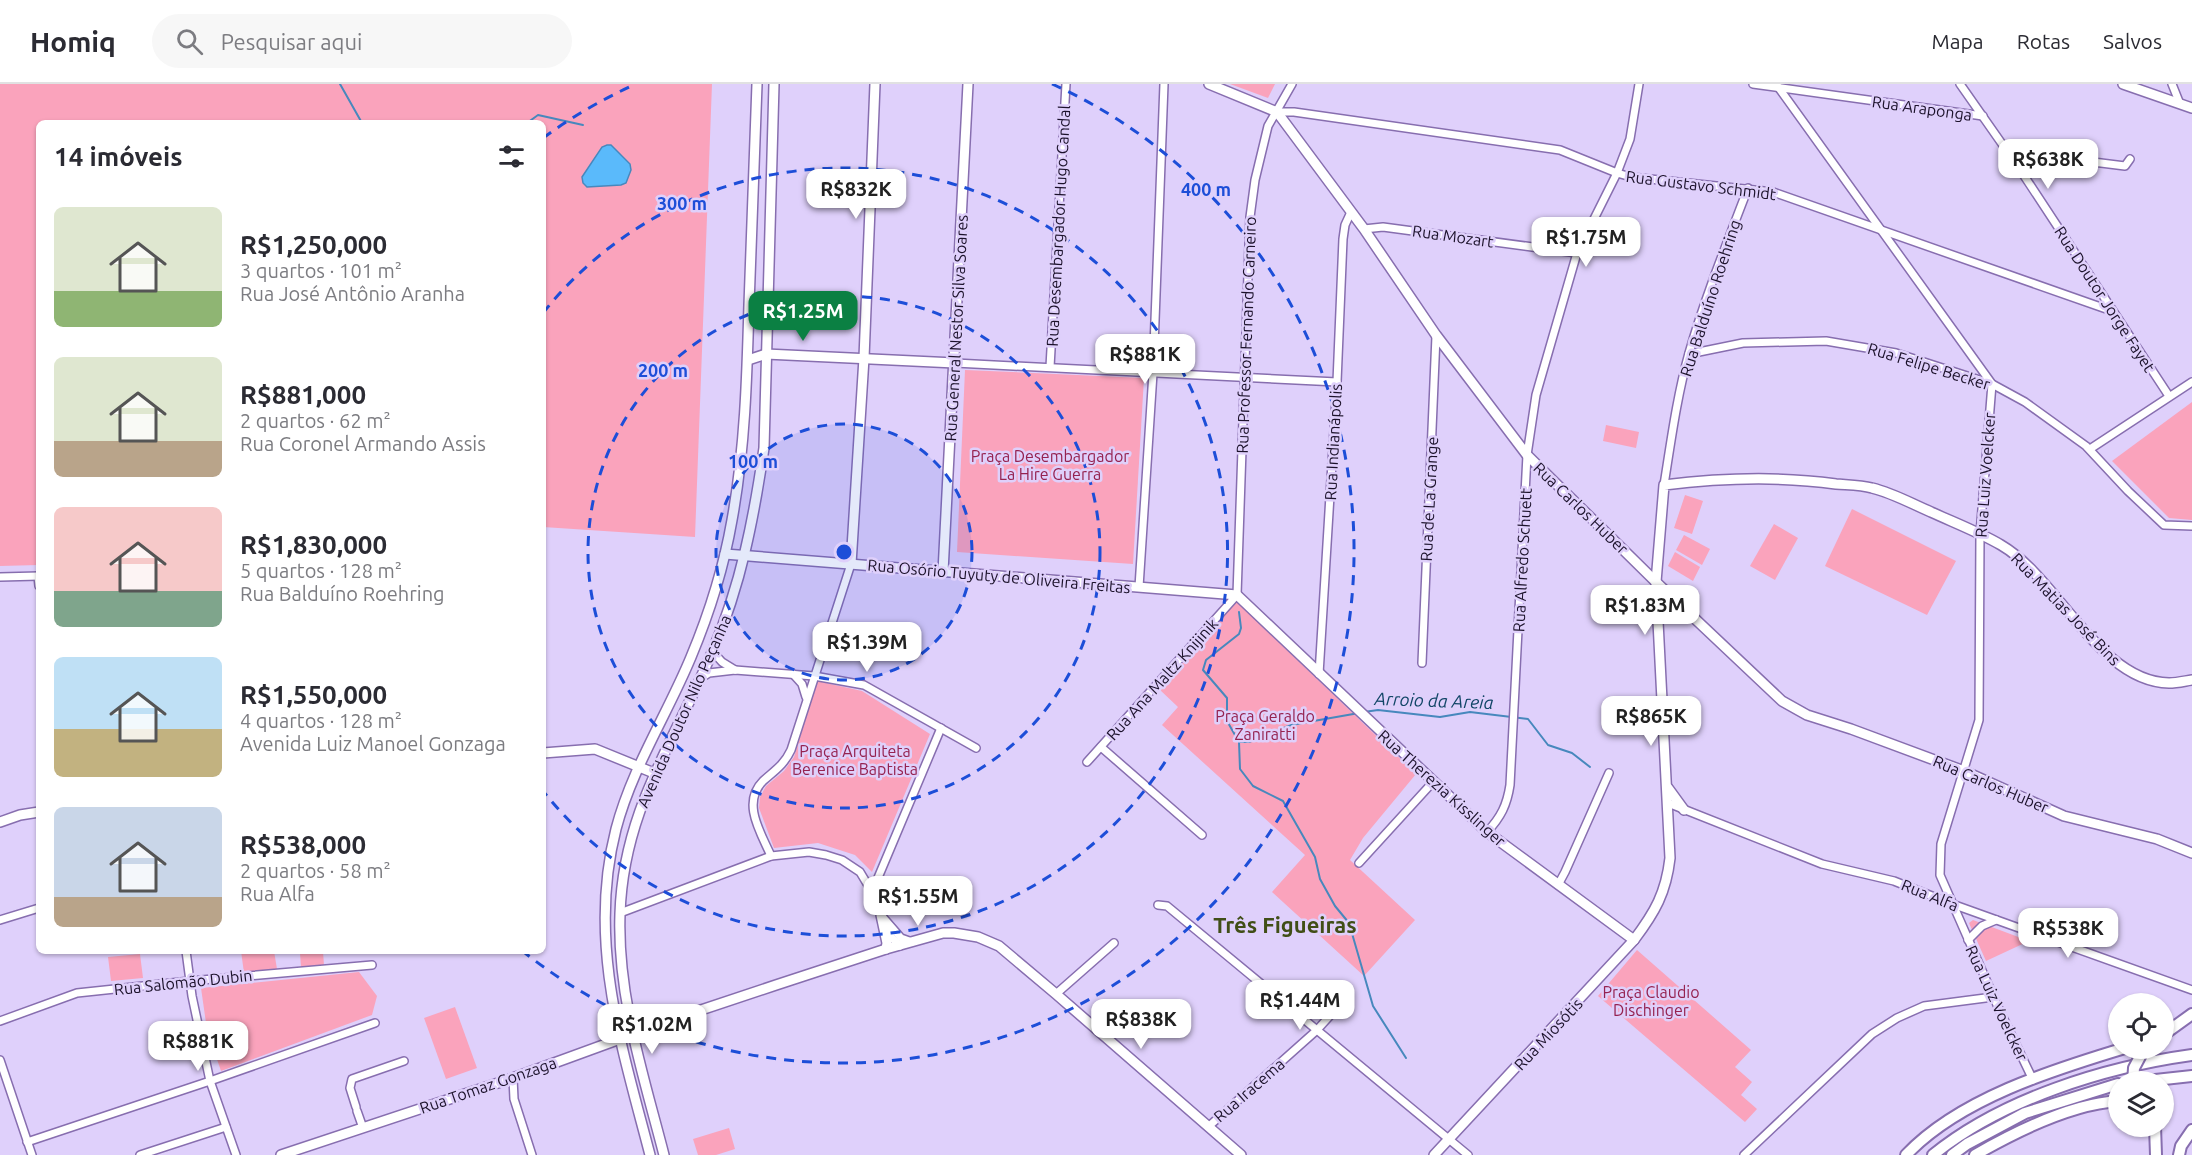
<!DOCTYPE html>
<html lang="pt">
<head>
<meta charset="utf-8">
<style>
	:root { --surface:#fff; --page:#f7f7f7; --text:#2b2b33; --muted:#7c7c81; --line:#e1e1e2; --accent:#0b8043 }
	body { margin:0; font-family:Ubuntu,sans-serif; background:var(--page); color:var(--text); height:100vh; display:flex; flex-direction:column; font-size:22px; white-space:nowrap }
	* { box-sizing:border-box; margin:0 }
	p { font-size:20px; color:var(--muted) }
	.icon { flex:none; width:33px; height:33px; fill:none; stroke:currentColor; stroke-width:2; stroke-linecap:round; stroke-linejoin:round }
	.map { position:relative; flex:1; overflow:hidden }
	.sheet { position:absolute; left:36px; top:36px; width:510px; height:834px; display:flex; flex-direction:column; background:var(--surface); border-radius:9px; box-shadow:0 2px 4px #0004 }
	.sheet>* { flex:none }
	.tools { position:absolute; left:2108px; top:909px; display:grid; gap:12px }
	.tools a { display:grid; place-items:center; width:66px; height:66px; border-radius:50%; background:var(--surface); box-shadow:0 2px 4px #0004; font-size:30px }
	.price { position:absolute; translate:-50% -51px; padding:0 14px; border-radius:12px; background:#fff; color:#222; font-size:20px; line-height:39px; filter:drop-shadow(0 2px 3px #0008) }
	.price::after { content:''; position:absolute; left:50%; top:36px; width:18px; height:14px; margin-left:-9px; background:inherit; clip-path:polygon(0 0,100% 0,50% 100%) }
	.price.selected { background:var(--accent); color:#fff }
	ul { padding:0; list-style:none }
	li { display:flex; align-items:center; gap:18px; height:150px; padding:0 18px }
	li span { display:grid; place-items:center; flex:none; width:168px; height:120px; border-radius:9px; color:#555 }
	li>.icon { margin-inline-start:auto }
	span .icon { width:72px; height:72px; fill:#fffc; stroke-width:1 }
	li b { font-size:26px }
	h2 { display:flex; justify-content:space-between; align-items:center; height:72px; padding:0 18px; font-size:26px }
	header { display:flex; align-items:center; gap:36px; box-sizing:border-box; height:84px; padding:0 30px; background:var(--surface); border-bottom:2px solid var(--line) }
	header strong { font-size:28px }
	nav { display:flex; gap:33px; margin-inline-start:auto; font-size:21px }
	.search { width:420px; height:54px; background:var(--page); display:flex; align-items:center; gap:15px; box-sizing:border-box; padding:0 21px; border-radius:33px; color:var(--muted); font-size:22px }
	.map>svg:first-child { display:block }
</style>
</head>
<body>
<header>
<strong>Homiq</strong>
<div class="search"><svg class="icon" aria-label="search" viewBox="0 0 24 24"><circle cx="10" cy="10" r="6"/><path d="M15 15l6 6"/></svg>Pesquisar aqui</div>
<nav><a>Mapa</a><a>Rotas</a><a>Salvos</a></nav>
</header>
<div class="map">
<svg width="2192" height="1071" viewBox="0 0 2192 1071">
	<rect width="100%" height="100%" fill="#dfd0fb"/>
	<g fill="#faa3bc">
		<path d="M0,0h712l-17,453 -152,-10v-404h-504v442l-39,1z"/>
		<path d="M1230,0h45l-7,14z"/>
		<path d="M965,286l179,8 -11,186 -176,-12z"/>
		<path d="M2192,318v118l-23,-2 -57,-57z"/>
		<path d="M1606,341l33,7 -3,16 -33,-7z"/>
		<path d="M1685,411l18,6 -11,33 -18,-6z"/>
		<path d="M1852,425l104,52 -29,54 -102,-49z"/>
		<path d="M1774,440l24,14 -23,42 -25,-14z"/>
		<path d="M1684,451l26,14 -8,16 -26,-15z"/>
		<path d="M1675,468l25,15 -7,14 -25,-15z"/>
		<path d="M1236,517l180,173 -53,64 -13,22 65,60 -51,56 -92,-84 33,-37 -143,-130 16,-18 -19,-18z"/>
		<path d="M817,597l45,10 68,43 -58,138 -17,-17 -37,-12 -44,5 -15,-40 1,-11 6,-11 18,-15 10,-14z"/>
		<path d="M1973,836l56,21 -43,20 -17,-38z"/>
		<path d="M1637,866l114,100 -16,17 17,15 -11,13 16,14 -12,13 -147,-126z"/>
		<path d="M241,867h33l3,18 -33,4z"/>
		<path d="M323,867l1,15 -23,1 -1,-14z"/>
		<path d="M140,870l3,24 -32,3 -3,-24z"/>
		<path d="M359,888l18,24 -5,19 -151,56 -14,-41 -6,-42z"/>
		<path d="M455,923l22,61 -31,11 -22,-61z"/>
		<path d="M729,1044l6,21 -19,6h-18l-5,-16z"/>
	</g>
	<path fill="#5abafb" stroke="#4788bd" stroke-width="1.5" d="M607,61h4l19,19 1,6 -5,13 -5,2 -34,2 -4,-4 -1,-6 20,-30z"/>
	<g fill="none" stroke-linecap="round" stroke-linejoin="round">
		<g stroke="#4788bd" stroke-width="2">
			<path d="M340,0l22,39"/>
			<path d="M527,39l11,-8 45,10"/>
			<path d="M1239,528l2,16 -2,6 -33,26 -3,10 24,28v23l12,21h10l42,-17 68,-12"/>
			<path d="M1364,628l14,-2 62,7 30,-5 58,7 20,26 24,8 18,14"/>
			<path d="M1239,658l1,27 13,17 30,15 32,56 5,22 15,27 14,17 24,83 33,52"/>
		</g>
		<defs>
			<g id="street">
				<path d="M1753,0l230,32"/>
				<path d="M1776,0l216,300 -12,150 -1,186 -38,124 -1,31 58,132 35,73"/>
				<path d="M1960,0l61,87 148,225"/>
				<path d="M2172,0l8,20"/>
				<path d="M1277,28h17l266,38 57,23 14,4 142,15 339,119"/>
				<path d="M2047,76l22,-1 56,7 5,-7"/>
				<path d="M2021,87l21,-11"/>
				<path d="M1364,145l19,-2 194,26"/>
				<path d="M1689,270l54,-11 83,-2 70,12 96,31 33,18 61,44 42,45 36,34 28,1"/>
				<path d="M955,279l382,19"/>
				<path d="M1050,283l16,-283"/>
				<path d="M2090,365l102,-67"/>
				<path d="M1664,401c7,-44 13,-89 25,-132 16,-56 38,-110 59,-165"/>
				<path d="M38,492l1,10"/>
				<path d="M0,493l39,-1"/>
				<path d="M1139,503l14,-214 11,-289"/>
				<path d="M713,568l9,10 13,8"/>
				<path d="M1422,579l14,-327"/>
				<path d="M793,590l9,10 4,13"/>
				<path d="M1319,590l18,-292 6,-143 2,-14 6,-13"/>
				<path d="M701,594l8,-5 26,-3 79,6 50,9 112,63"/>
				<path d="M1101,663l101,88"/>
				<path d="M1087,678l150,-167 13,-378 5,-37 13,-54 24,-42"/>
				<path d="M1668,719l154,61 72,17 58,23 240,86"/>
				<path d="M1487,748c14,-15 20,-27 23,-47l17,-330 9,-60 41,-142 40,-80 13,-34 9,-55"/>
				<path d="M771,772c-10,-23 -30,-53 -8,-75 11,-10 21,-16 28,-31l60,-186"/>
				<path d="M1359,779l74,-81"/>
				<path d="M1558,801l7,-13 44,-99"/>
				<path d="M872,808l69,-164"/>
				<path d="M1158,821l9,1 301,249"/>
				<path d="M620,829l151,-57 38,-4 17,3 16,5 18,12 12,20 10,25"/>
				<path d="M881,831l20,23 11,4"/>
				<path d="M0,836l39,-12"/>
				<path d="M887,844l5,10 8,8"/>
				<path d="M1968,856l14,-14 14,-6"/>
				<path d="M186,867l6,45 18,85 26,74"/>
				<path d="M1056,910l58,-51"/>
				<path d="M0,937l77,-28 113,-12 182,-16"/>
				<path d="M0,976l32,95"/>
				<path d="M513,994l1,21 18,56"/>
				<path d="M356,1023l-6,-19 2,-9 52,-18"/>
				<path d="M357,1027l6,17"/>
				<path d="M1208,1043l109,-97 28,-31"/>
				<path d="M27,1058l183,-61 165,-58"/>
				<path d="M140,1071l86,-28"/>
				<path d="M1744,1071l128,-121 25,-16 27,-12 69,-9"/>
			</g>
			<g id="secondary">
				<path d="M1209,0l68,28 87,117 72,106 91,120 129,127 126,119 25,14 44,14 113,42 100,45 93,23 35,14"/>
				<path d="M2123,0l69,24"/>
				<path d="M748,276l18,-6 189,9"/>
				<path d="M725,470l512,41 250,237 147,108"/>
				<path d="M851,480l13,-206 11,-274"/>
				<path d="M943,488l25,-488"/>
				<path d="M543,669l52,-4 59,24"/>
				<path d="M1668,704l16,22"/>
				<path d="M0,738l20,-7 19,-3"/>
				<path d="M881,831l6,28 -1,6"/>
				<path d="M281,1071l232,-77 167,-61 96,-32 110,-36 57,-16h11l24,4 21,9 57,48 185,161"/>
				<path d="M650,1071c-28,-108 -63,-213 -34,-326 16,-61 51,-114 75,-172 18,-43 33,-91 41,-137 13,-71 15,-143 17,-215 3,-74 5,-147 8,-221"/>
				<path d="M664,1071c-20,-78 -47,-159 -44,-241 3,-104 55,-173 93,-264 28,-65 41,-133 51,-202l10,-364"/>
				<path d="M1434,1071l200,-215c21,-28 32,-47 36,-82l-14,-276 8,-97c57,-7 115,-9 172,-1 12,1 25,1 36,4 21,5 40,16 59,24 24,11 48,20 70,33 57,33 98,137 168,138 8,0 16,-2 23,-3"/>
			</g>
			<g id="primary">
				<path d="M2163,951l29,-21"/>
				<path d="M2137,998l55,-6"/>
				<path d="M2155,1042l1,29"/>
				<path d="M1906,1071c53,-56 146,-85 219,-107"/>
				<path d="M1933,1071c69,-56 172,-88 259,-100"/>
				<path d="M1952,1071l15,-11 58,-31 93,-29"/>
				<path d="M1975,1071c40,-23 96,-51 143,-54"/>
				<path d="M2179,1071l2,-9 11,-16"/>
			</g>
		</defs>
		<use href="#street" stroke="#876eaf" stroke-width="10"/>
		<use href="#secondary" stroke="#876eaf" stroke-width="12"/>
		<use href="#primary" stroke="#876eaf" stroke-width="14"/>
		<use href="#street" stroke="#fff" stroke-width="7"/>
		<use href="#secondary" stroke="#fff" stroke-width="9"/>
		<use href="#primary" stroke="#fff" stroke-width="10"/>
		<defs>
			<path id="primary-bridge" d="M2133,998l1,-14 10,-19"/>
		</defs>
		<use href="#primary-bridge" stroke="#876eaf" stroke-width="14" stroke-linecap="butt"/>
		<use href="#primary-bridge" stroke="#fff" stroke-width="10"/>
	</g>
	<circle cx="844" cy="468" r="128" fill="#1d4ed8" fill-opacity=".12"/>
	<g fill="none" stroke="#1d4ed8" stroke-width="3" stroke-dasharray="10 8">
		<circle cx="844" cy="468" r="128"/>
		<circle cx="844" cy="468" r="256"/>
		<path d="M543 229A384 384 0 1 1 543 707"/>
		<path d="M543 54A512 512 0 0 1 636 0M1052 0A512 512 0 1 1 525 869"/>
	</g>
	<g text-anchor="middle" dominant-baseline="central" stroke-width="5" stroke-linejoin="round" paint-order="stroke">
		<g font-size="16" fill="#1c122b" stroke="#dfd0fb">
			<text transform="translate(1922 24) rotate(8)">Rua Araponga</text>
			<text transform="translate(1701 101) rotate(7)">Rua Gustavo Schmidt</text>
			<text transform="translate(1058 142) rotate(-87)">Rua Desembargador Hugo Candal</text>
			<text transform="translate(1453 152) rotate(8)">Rua Mozart</text>
			<text transform="translate(1710 214) rotate(-72)">Rua Balduíno Roehring</text>
			<text transform="translate(2105 215) rotate(57)">Rua Doutor Jorge Fayet</text>
			<text transform="translate(956 244) rotate(-87)">Rua General Nestor Silva Soares</text>
			<text transform="translate(1246 251) rotate(-88)">Rua Professor Fernando Carneiro</text>
			<text transform="translate(1929 282) rotate(17)">Rua Felipe Becker</text>
			<text transform="translate(1333 358) rotate(-87)">Rua Indianápolis</text>
			<text transform="translate(1985 391) rotate(-86)">Rua Luiz Voelcker</text>
			<text transform="translate(1429 415) rotate(-87)">Rua de La Grange</text>
			<text transform="translate(1581 424) rotate(44)">Rua Carlos Huber</text>
			<text transform="translate(1522 476) rotate(-87)">Rua Alfredo Schuett</text>
			<text transform="translate(999 492) rotate(5)">Rua Osório Tuyuty de Oliveira Freitas</text>
			<text transform="translate(2066 525) rotate(46)">Rua Matias José Bins</text>
			<text transform="translate(1162 595) rotate(-48)">Rua Ana Maltz Knijinik</text>
			<text transform="translate(684 627) rotate(-66)">Avenida Doutor Nilo Peçanha</text>
			<text transform="translate(1991 700) rotate(23)">Rua Carlos Huber</text>
			<text transform="translate(1442 704) rotate(42)">Rua Therezia Kisslinger</text>
			<text transform="translate(1930 811) rotate(22)">Rua Alfa</text>
			<text transform="translate(183 898) rotate(-6)">Rua Salomão Dubin</text>
			<text transform="translate(1997 919) rotate(65)">Rua Luiz Voelcker</text>
			<text transform="translate(1548 950) rotate(-47)">Rua Miosótis</text>
			<text transform="translate(488 1001) rotate(-19)">Rua Tomaz Gonzaga</text>
			<text transform="translate(1249 1006) rotate(-41)">Rua Iracema</text>
		</g>
		<g font-size="16" fill="#952250" stroke="#dfd0fb">
			<text x="1050" y="372">Praça Desembargador<tspan x="1050" dy="18">La Hire Guerra</tspan></text>
			<text x="1265" y="632">Praça Geraldo<tspan x="1265" dy="18">Zaniratti</tspan></text>
			<text x="855" y="667">Praça Arquiteta<tspan x="855" dy="18">Berenice Baptista</tspan></text>
			<text x="1651" y="908">Praça Claudio<tspan x="1651" dy="18">Dischinger</tspan></text>
		</g>
		<g font-size="18" font-style="italic" fill="#124667" stroke="#dfd0fb">
			<text transform="translate(1434 616) rotate(2)">Arroio da Areia</text>
		</g>
		<g font-size="22" font-weight="bold" fill="#414e17" stroke="#dfd0fb">
			<text x="1285" y="840">Três Figueiras</text>
		</g>
	</g>
	<circle cx="844" cy="468" r="9" fill="#1d4ed8" stroke="#dfd0fb" stroke-width="3"/>
	<g font-size="18" text-anchor="middle" font-weight="bold" fill="#1d4ed8" stroke="#dfd0fb" stroke-width="5" stroke-linejoin="round" paint-order="stroke">
		<text x="1206" y="112">400 m</text>
		<text x="682" y="126">300 m</text>
		<text x="663" y="293">200 m</text>
		<text x="753" y="384">100 m</text>
	</g>
</svg>
<div class="tools">
<a><svg class="icon" aria-label="locate" viewBox="0 0 24 24"><circle cx="12" cy="12" r="6"/><path d="M12 2v4M12 18v4M2 12h4M18 12h4"/></svg></a>
<a><svg class="icon" aria-label="layers" viewBox="0 0 24 24"><path d="M12 4l9 5-9 5-9-5zM3 14l9 5 9-5"/></svg></a>
</div>
<b class="price" style="left:2048px;top:106px">R$638K</b>
<b class="price" style="left:856px;top:136px">R$832K</b>
<b class="price" style="left:1586px;top:184px">R$1.75M</b>
<b class="price selected" style="left:803px;top:258px">R$1.25M</b>
<b class="price" style="left:1145px;top:301px">R$881K</b>
<b class="price" style="left:1645px;top:552px">R$1.83M</b>
<b class="price" style="left:867px;top:589px">R$1.39M</b>
<b class="price" style="left:1651px;top:663px">R$865K</b>
<b class="price" style="left:918px;top:843px">R$1.55M</b>
<b class="price" style="left:2068px;top:875px">R$538K</b>
<b class="price" style="left:1300px;top:947px">R$1.44M</b>
<b class="price" style="left:1141px;top:966px">R$838K</b>
<b class="price" style="left:652px;top:971px">R$1.02M</b>
<b class="price" style="left:198px;top:988px">R$881K</b>
<section class="sheet">
<h2>14 imóveis<svg class="icon" aria-label="filters" viewBox="0 0 24 24"><path d="M4 7h16M4 17h16"/><circle cx="9" cy="7" r="2"/><circle cx="15" cy="17" r="2"/></svg></h2>
<ul>
<li><span style="background:linear-gradient(#dfe7d0 70%,#8fb573 0)"><svg class="icon" aria-label="home" viewBox="0 0 24 24"><path d="M3 11l9-7 9 7M6 9v11h12V9"/></svg></span><div><b>R$1,250,000</b><p>3 quartos · 101 m²</p><p>Rua José Antônio Aranha</p></div></li>
<li><span style="background:linear-gradient(#dfe7d0 70%,#b9a48a 0)"><svg class="icon" aria-label="home" viewBox="0 0 24 24"><path d="M3 11l9-7 9 7M6 9v11h12V9"/></svg></span><div><b>R$881,000</b><p>2 quartos · 62 m²</p><p>Rua Coronel Armando Assis</p></div></li>
<li><span style="background:linear-gradient(#f6c9c9 70%,#7fa58c 0)"><svg class="icon" aria-label="home" viewBox="0 0 24 24"><path d="M3 11l9-7 9 7M6 9v11h12V9"/></svg></span><div><b>R$1,830,000</b><p>5 quartos · 128 m²</p><p>Rua Balduíno Roehring</p></div></li>
<li><span style="background:linear-gradient(#bfe0f5 60%,#c2b280 0)"><svg class="icon" aria-label="home" viewBox="0 0 24 24"><path d="M3 11l9-7 9 7M6 9v11h12V9"/></svg></span><div><b>R$1,550,000</b><p>4 quartos · 128 m²</p><p>Avenida Luiz Manoel Gonzaga</p></div></li>
<li><span style="background:linear-gradient(#c9d6e8 75%,#b9a48a 0)"><svg class="icon" aria-label="home" viewBox="0 0 24 24"><path d="M3 11l9-7 9 7M6 9v11h12V9"/></svg></span><div><b>R$538,000</b><p>2 quartos · 58 m²</p><p>Rua Alfa</p></div></li>
</ul>
</section>
</div>
</body>
</html>
